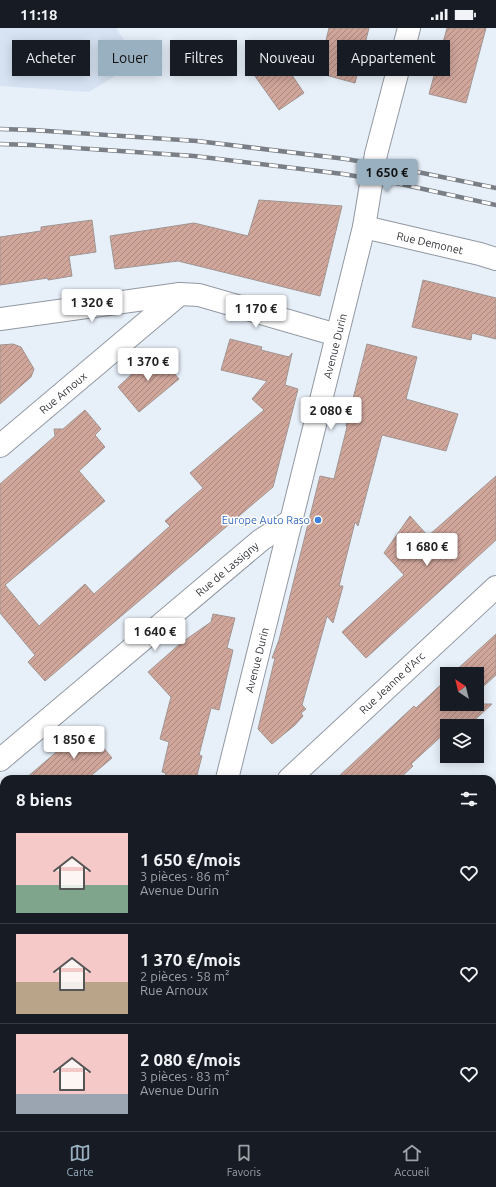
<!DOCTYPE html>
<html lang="fr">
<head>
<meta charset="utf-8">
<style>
	:root { --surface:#171b24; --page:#20242c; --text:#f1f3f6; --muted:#9ea1a6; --line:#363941; --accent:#99b0c0 }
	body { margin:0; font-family:Ubuntu,sans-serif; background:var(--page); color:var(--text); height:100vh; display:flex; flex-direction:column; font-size:15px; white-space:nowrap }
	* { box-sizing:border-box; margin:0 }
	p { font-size:13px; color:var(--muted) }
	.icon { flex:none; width:22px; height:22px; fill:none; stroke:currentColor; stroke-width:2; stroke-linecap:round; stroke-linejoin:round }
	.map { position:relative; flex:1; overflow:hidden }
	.drawer { position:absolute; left:0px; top:747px; width:496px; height:356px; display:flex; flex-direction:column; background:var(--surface); border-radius:12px 12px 0 0; box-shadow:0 2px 10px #0003 }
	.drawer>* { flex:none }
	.banner { position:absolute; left:12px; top:12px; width:472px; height:36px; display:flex; gap:8px }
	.needle { width:26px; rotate:325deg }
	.controls { position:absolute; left:440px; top:639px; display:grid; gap:8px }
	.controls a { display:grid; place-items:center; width:44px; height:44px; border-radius:0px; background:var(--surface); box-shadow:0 2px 10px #0003; font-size:20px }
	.price { position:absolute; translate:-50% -34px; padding:0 9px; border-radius:4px; background:#fff; color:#222; font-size:13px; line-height:26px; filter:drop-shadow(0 1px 2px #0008) }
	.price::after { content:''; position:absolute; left:50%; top:24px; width:12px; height:9px; margin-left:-6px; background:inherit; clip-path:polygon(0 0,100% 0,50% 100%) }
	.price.selected { background:var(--accent); color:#111 }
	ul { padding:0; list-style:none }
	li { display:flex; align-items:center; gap:12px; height:100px; padding:0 16px }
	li+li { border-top:1px solid var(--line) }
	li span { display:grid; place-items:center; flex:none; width:112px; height:80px; border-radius:0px; color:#555 }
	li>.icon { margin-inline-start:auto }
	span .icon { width:48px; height:48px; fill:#fffc; stroke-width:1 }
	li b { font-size:17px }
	h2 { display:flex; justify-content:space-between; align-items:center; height:48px; padding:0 16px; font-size:17px }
	.tag { padding:0 14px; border-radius:0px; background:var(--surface); box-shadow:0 2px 10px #0003; font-size:14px; line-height:36px }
	.tag.selected { background:var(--accent); color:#111 }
	.status { display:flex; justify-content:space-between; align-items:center; height:28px; padding:0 20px; background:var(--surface); direction:ltr }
	.status svg { height:11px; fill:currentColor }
	.tab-bar { display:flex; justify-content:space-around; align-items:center; height:56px; border-top:1px solid var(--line); background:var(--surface); font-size:11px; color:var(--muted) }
	.tab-bar a { display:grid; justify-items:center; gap:2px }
	.tab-bar .selected { color:var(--accent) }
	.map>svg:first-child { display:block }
</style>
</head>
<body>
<div class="status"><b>11:18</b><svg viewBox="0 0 49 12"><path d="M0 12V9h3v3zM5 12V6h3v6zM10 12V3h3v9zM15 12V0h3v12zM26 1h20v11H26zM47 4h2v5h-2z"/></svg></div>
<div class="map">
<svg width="496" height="1103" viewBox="0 0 496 1103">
	<defs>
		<pattern id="building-hatch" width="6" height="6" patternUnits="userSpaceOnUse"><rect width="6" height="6" fill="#d0a69b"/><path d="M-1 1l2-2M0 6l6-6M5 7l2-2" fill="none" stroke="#aa8880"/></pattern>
	</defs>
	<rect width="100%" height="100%" fill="#e7eff9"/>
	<path fill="#d7e3f3" d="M0,0h116l22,34 -49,30 -89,-6z"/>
	<g fill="url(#building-hatch)" stroke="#a19592">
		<path d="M329,0h40l-14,55 -37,-10z"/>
		<path d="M447,0h39l-20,75 -37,-9z"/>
		<path d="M278,26l26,39 -25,17 -27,-38z"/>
		<path d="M259,172l83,6 -22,90 -142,-35 -63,8 -5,-33 84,-13 54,13z"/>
		<path d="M92,192l4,32 -27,4 3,20 -24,4v-2l-48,7v-48l41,-6v-4z"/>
		<path d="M423,252l73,18v41l-24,-6 -1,7 -59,-13z"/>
		<path d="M230,311l32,8 -1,3 28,7 3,-4 -7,32 13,4 -25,98 -228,194 -17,-19 7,-7 -35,-42v-129l55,-48 -1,-7h9l22,-19 16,19 -6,6 10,12 -26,24 26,30 -100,84 34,41 46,-42 9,10 76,-68 -5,-5 38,-33 -13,-15 74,-63 -12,-11 15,-18 -46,-11z"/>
		<path d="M13,316l8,3 13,22 -3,8 -31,27v-59z"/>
		<path d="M367,316l50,13 -11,42 52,15 -12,37 -64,-16 -24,91 -3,-4 -16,64h4l-10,37 -6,-7 -14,50 -11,39 4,4 -5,4 2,3 -8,9 -23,19 -14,-15 17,-71h-3l7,-18 41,-164 14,3 13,-52 -1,-1z"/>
		<path d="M155,323l24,28 -40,33 -21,-25 15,-14 -2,-2z"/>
		<path d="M496,448v64l-130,118 -24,-26 62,-57 -20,-22 26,-37 18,20z"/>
		<path d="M213,586l22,4 -8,30 6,2 -14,60 -8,-2 -12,47 3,1 -6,23h-32l2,-6 -4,-1 7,-30 -9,-3 11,-42 -23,-25 33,-29 30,-21z"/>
		<path d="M496,606v41l-19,17v-18h-25z"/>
		<path d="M447,651v25h45l-24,22h-21v5l-36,33 2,2 -14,13h-63l78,-73 2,2z"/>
		<path d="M81,703h9l22,27 -25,21h-62z"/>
	</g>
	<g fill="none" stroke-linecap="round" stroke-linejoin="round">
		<defs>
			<g id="street">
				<path d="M364,199l116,27 16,5"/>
				<path d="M0,291l180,-25 19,1 138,40"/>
				<path d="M0,418l180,-152"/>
				<path d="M0,732l261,-220 31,-20"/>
				<path d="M227,751l137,-552 12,-73 33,-126"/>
				<path d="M289,751l207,-192"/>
				<path d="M492,890l4,-3"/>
				<path d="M0,1005l4,-5"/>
				<path d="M259,1099l13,4"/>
				<path d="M169,1103l5,-4"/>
			</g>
			<g id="secondary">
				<path d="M0,984l4,3"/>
				<path d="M142,1099l4,4"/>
			</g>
		</defs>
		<use href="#street" stroke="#9298a2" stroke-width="24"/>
		<use href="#secondary" stroke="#9298a2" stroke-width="24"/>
		<use href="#street" stroke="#fff" stroke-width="22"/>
		<use href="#secondary" stroke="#f2e1cd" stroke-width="22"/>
		<defs>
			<g id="rail">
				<path d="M0,101l32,1 165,11 149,18 52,9 98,20"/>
				<path d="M0,116l31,1 163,11 149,18 53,9 100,22"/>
			</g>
		</defs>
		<use href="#rail" stroke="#7a7f86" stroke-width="4.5"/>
		<use href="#rail" stroke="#fff" stroke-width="3" stroke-dasharray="9" stroke-linecap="butt"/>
	</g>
	<circle fill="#3f7fe0" stroke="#fff" stroke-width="1.5" cx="318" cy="492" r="4"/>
	<g text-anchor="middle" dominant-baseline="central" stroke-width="3" stroke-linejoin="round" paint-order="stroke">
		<g font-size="11" fill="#34373b" stroke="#fff">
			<text transform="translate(430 215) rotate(13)">Rue Demonet</text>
			<text transform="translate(335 318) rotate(-76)">Avenue Durin</text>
			<text transform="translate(63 365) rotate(-40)">Rue Arnoux</text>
			<text transform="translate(227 541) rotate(-40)">Rue de Lassigny</text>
			<text transform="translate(257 632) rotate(-76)">Avenue Durin</text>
			<text transform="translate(392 655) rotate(-43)">Rue Jeanne d'Arc</text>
		</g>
		<g font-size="11" fill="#366cbe" stroke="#fff" text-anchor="end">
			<text x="310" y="492">Europe Auto Raso</text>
		</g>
	</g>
</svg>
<div class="controls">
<a><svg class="needle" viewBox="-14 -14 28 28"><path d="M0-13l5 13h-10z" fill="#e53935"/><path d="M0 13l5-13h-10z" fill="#9ea1a6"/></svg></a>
<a><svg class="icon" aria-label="layers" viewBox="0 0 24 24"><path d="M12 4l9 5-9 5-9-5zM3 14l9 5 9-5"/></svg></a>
</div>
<b class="price selected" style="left:387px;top:165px">1 650 €</b>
<b class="price" style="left:92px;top:295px">1 320 €</b>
<b class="price" style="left:256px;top:301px">1 170 €</b>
<b class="price" style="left:148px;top:354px">1 370 €</b>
<b class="price" style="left:331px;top:403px">2 080 €</b>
<b class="price" style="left:427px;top:539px">1 680 €</b>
<b class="price" style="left:155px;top:624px">1 640 €</b>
<b class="price" style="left:74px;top:732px">1 850 €</b>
<div class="banner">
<a class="tag">Acheter</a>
<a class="tag selected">Louer</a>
<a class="tag">Filtres</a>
<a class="tag">Nouveau</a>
<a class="tag">Appartement</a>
</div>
<section class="drawer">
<h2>8 biens<svg class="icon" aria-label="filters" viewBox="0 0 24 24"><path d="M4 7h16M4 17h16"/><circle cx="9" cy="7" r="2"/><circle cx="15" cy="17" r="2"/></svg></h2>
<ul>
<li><span style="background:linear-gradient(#f6c9c9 65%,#7fa58c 0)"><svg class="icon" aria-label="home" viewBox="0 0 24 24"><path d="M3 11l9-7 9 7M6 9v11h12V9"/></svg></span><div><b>1 650 €/mois</b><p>3 pièces · 86 m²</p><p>Avenue Durin</p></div><svg class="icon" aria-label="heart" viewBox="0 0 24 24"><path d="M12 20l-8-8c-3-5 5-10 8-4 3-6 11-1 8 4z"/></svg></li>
<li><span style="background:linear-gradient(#f6c9c9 60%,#b9a48a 0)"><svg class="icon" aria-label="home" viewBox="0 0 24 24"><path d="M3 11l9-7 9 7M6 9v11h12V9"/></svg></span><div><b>1 370 €/mois</b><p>2 pièces · 58 m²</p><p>Rue Arnoux</p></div><svg class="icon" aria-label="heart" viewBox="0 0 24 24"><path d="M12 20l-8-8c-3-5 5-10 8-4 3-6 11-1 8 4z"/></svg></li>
<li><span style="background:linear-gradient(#f6c9c9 75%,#9aa5b1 0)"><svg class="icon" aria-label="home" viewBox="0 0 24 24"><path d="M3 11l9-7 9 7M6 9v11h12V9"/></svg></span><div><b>2 080 €/mois</b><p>3 pièces · 83 m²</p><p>Avenue Durin</p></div><svg class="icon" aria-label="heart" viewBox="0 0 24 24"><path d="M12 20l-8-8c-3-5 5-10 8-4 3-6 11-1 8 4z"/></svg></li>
</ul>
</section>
</div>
<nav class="tab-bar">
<a class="selected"><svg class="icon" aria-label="map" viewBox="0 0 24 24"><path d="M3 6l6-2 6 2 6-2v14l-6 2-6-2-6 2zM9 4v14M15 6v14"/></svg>Carte</a>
<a><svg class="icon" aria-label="saved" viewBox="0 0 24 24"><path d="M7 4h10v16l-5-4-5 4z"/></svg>Favoris</a>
<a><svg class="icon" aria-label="home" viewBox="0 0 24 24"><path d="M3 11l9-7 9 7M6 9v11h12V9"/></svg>Accueil</a>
</nav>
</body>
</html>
